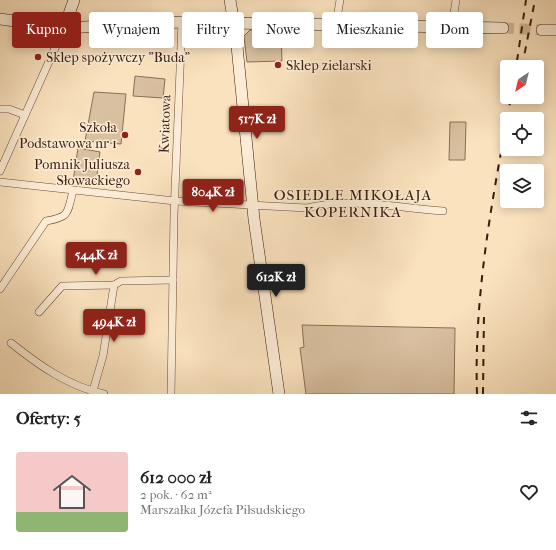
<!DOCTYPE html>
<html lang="pl">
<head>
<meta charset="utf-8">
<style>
	:root { --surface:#fff; --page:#f6f6f6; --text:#222; --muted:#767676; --accent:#8f2418 }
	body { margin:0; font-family:"IM FELL French Canon",serif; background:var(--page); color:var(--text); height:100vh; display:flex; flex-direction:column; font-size:15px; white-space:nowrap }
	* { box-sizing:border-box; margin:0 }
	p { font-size:13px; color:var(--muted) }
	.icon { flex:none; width:22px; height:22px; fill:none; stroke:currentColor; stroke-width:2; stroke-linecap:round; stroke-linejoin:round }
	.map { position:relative; height:394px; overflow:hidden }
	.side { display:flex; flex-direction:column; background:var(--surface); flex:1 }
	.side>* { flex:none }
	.guide { position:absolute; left:12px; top:12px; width:532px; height:36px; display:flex; gap:8px }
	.needle { width:26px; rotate:215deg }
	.tools { position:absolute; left:500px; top:60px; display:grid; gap:8px }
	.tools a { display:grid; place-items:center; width:44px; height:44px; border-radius:4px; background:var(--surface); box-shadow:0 2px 10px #0003; font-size:20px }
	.price { position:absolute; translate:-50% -34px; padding:0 9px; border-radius:4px; background:var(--accent); color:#fff; font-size:13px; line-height:26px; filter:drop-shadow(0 1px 2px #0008) }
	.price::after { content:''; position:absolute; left:50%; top:24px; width:12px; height:9px; margin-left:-6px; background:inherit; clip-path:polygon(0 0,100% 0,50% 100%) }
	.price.selected { background:#222; color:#fff }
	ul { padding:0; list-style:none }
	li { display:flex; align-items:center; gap:12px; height:100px; padding:0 16px }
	li span { display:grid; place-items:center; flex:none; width:112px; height:80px; border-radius:4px; color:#555 }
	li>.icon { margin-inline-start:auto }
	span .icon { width:48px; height:48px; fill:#fffc; stroke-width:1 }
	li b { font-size:17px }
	h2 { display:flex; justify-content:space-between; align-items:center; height:48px; padding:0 16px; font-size:17px }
	.chip { padding:0 14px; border-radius:4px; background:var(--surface); box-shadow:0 2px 10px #0003; font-size:14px; line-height:36px }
	.chip.selected { background:var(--accent); color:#fff }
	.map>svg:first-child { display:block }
</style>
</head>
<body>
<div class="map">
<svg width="556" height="394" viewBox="0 0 556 394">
	<rect width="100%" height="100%" fill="#fae2be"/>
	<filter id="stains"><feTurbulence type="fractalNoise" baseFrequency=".005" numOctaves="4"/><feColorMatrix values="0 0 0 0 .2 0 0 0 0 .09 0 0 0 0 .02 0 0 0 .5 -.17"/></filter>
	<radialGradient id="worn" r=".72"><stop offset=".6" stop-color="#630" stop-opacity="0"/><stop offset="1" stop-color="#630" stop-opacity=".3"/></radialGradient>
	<g fill="#d9c0a0" stroke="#8a6e57">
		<path d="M250,30h31l1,31 -35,1 -3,-26z"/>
		<path d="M135,76l30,3 -2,19 -30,-2z"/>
		<path d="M94,92l32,2 -5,50 -36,-3z"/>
		<path d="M450,122h16l-1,38h-16z"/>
		<path d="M78,148l22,4 -4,30 -23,-1z"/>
		<path d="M302,325l153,3 -1,66h-148l-6,-46 4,-1z"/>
	</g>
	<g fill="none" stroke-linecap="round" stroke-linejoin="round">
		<path stroke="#d4ba9b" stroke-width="11" stroke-dasharray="11 5.5" stroke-linecap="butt" d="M503,28l39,2"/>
		<defs>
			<g id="street">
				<path d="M336,24l4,-24"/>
				<path d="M452,26l4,-26"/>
				<path d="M0,109h9l16,6"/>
				<path d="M0,171l64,-143"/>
				<path d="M0,182l175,19 132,7c44,-11 91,0 136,3"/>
				<path d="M0,289l46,-68c25,-4 21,-9 27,-30"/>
				<path d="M39,312l23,-26 52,-1 7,-4 52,-1"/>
				<path d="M11,343c29,23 57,43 93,51"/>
				<path d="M92,394l11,-38 11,-71"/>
				<path d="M171,394l3,-180 8,-192"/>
			</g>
			<g id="secondary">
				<path d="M230,0l6,36 18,183 25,175"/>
				<path d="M0,19l64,9 118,-6 321,6"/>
				<path d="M64,28l10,-28"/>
				<path d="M542,30h14"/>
			</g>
		</defs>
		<use href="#street" stroke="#6a4d3a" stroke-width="8"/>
		<use href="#secondary" stroke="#3a1b0e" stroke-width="12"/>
		<use href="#street" stroke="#fcecd5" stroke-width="7"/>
		<use href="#secondary" stroke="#fcecd5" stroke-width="11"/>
		<g stroke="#3a1b0e" stroke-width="2" stroke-dasharray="7 7" stroke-linecap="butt">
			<path d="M517,61l9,-61"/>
			<path d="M522,67l13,-67"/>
			<path d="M507,119l4,-22"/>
			<path d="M477,394c-3,-93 13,-183 30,-274"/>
			<path d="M483,394l1,-81"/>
		</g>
	</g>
	<g fill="#8f2418" stroke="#fcecd5" stroke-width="1.5">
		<circle cx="38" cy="57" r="4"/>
		<circle cx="278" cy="65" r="4"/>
		<circle cx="125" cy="135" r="4"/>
		<circle cx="138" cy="172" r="4"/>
	</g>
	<g text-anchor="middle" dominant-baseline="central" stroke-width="3" stroke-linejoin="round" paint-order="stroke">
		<g font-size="14" fill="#3a1b0e" stroke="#fcecd5" text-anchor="start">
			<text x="46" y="57">Sklep spożywczy "Buda"</text>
			<text x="286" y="65">Sklep zielarski</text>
			<text x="117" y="127" text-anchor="end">Szkoła<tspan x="117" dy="16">Podstawowa nr 1</tspan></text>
			<text x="130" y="164" text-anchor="end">Pomnik Juliusza<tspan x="130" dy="16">Słowackiego</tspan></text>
		</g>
		<g font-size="14" fill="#3a1b0e" stroke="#fcecd5">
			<text transform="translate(165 124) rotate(-88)">Kwiatowa</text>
		</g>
		<g font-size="15" letter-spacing="1" fill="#3a1b0e" stroke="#fcecd5">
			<text x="353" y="195">OSIEDLE MIKOŁAJA<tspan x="353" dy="17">KOPERNIKA</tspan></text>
		</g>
	</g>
	<rect width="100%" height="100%" filter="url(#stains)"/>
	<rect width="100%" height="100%" fill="url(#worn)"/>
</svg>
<div class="tools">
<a><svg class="needle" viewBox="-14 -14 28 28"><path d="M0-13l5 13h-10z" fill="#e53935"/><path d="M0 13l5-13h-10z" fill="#767676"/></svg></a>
<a><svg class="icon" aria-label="locate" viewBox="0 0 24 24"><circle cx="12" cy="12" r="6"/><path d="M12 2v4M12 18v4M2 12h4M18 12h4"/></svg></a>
<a><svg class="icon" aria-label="layers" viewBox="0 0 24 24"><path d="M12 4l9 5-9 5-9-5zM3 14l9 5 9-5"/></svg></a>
</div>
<b class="price" style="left:257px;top:140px">517K zł</b>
<b class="price" style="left:213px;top:213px">804K zł</b>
<b class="price" style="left:96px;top:276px">544K zł</b>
<b class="price selected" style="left:276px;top:298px">612K zł</b>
<b class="price" style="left:114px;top:343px">494K zł</b>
<div class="guide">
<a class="chip selected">Kupno</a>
<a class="chip">Wynajem</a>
<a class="chip">Filtry</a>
<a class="chip">Nowe</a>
<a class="chip">Mieszkanie</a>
<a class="chip">Dom</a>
</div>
</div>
<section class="side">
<h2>Oferty: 5<svg class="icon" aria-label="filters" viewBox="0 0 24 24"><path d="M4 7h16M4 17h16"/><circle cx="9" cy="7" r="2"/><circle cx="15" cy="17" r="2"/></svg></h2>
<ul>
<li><span style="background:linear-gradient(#f6c9c9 75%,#8fb573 0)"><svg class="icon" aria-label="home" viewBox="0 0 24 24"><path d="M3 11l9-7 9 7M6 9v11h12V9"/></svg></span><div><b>612 000 zł</b><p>2 pok. · 62 m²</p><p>Marszałka Józefa Piłsudskiego</p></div><svg class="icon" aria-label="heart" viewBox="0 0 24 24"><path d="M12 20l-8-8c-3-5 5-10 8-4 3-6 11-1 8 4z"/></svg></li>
</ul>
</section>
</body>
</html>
